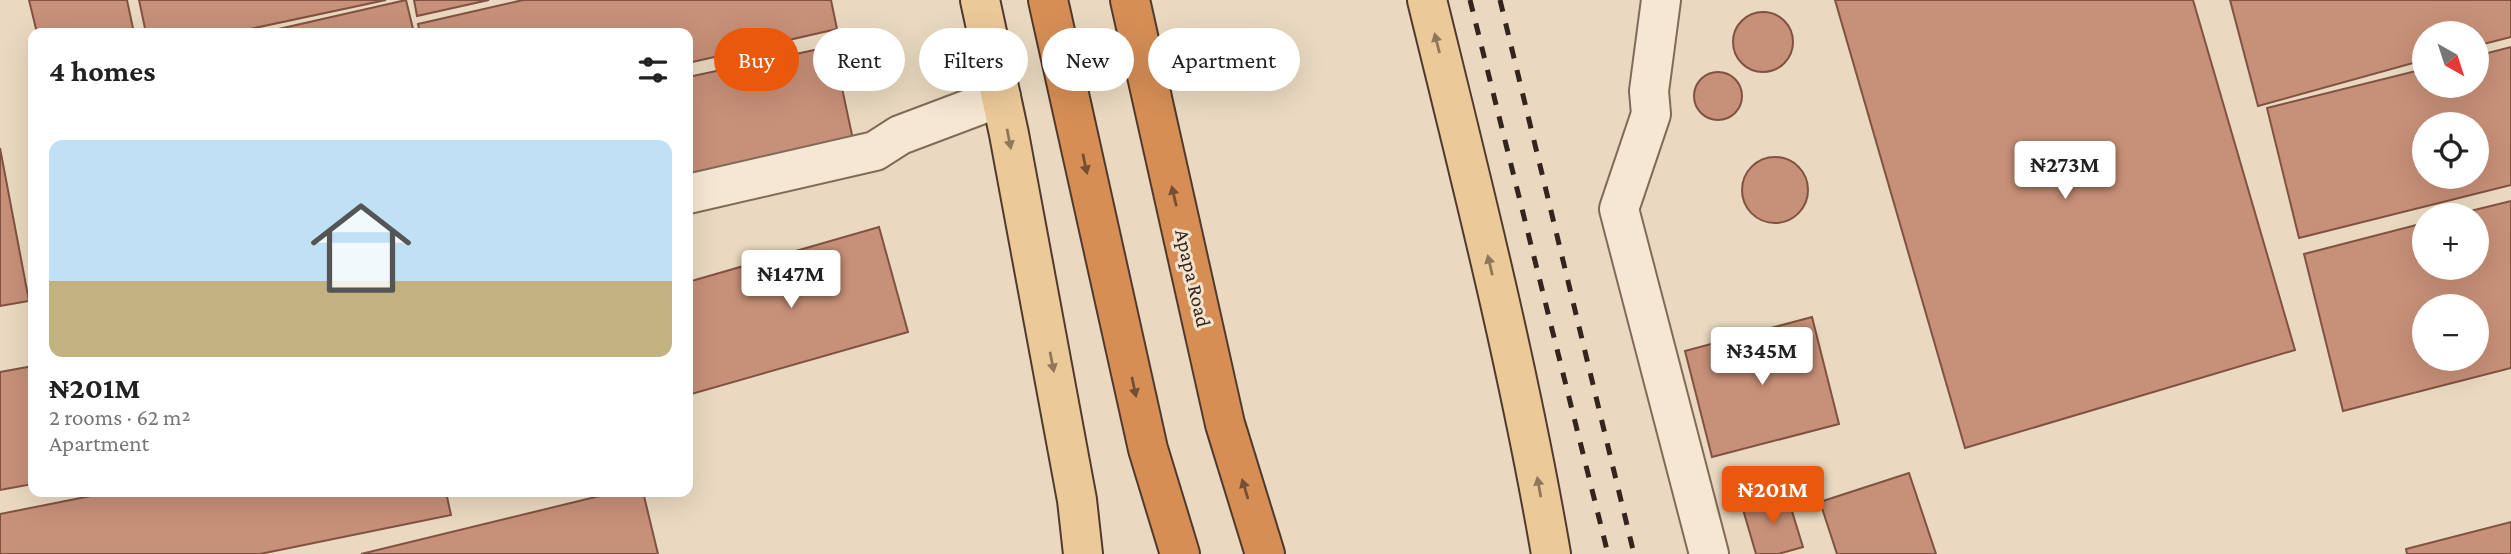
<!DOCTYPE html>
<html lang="en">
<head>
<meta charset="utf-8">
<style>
	:root { --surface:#fff; --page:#f2f2f2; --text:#222; --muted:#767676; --line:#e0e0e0; --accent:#ea580c }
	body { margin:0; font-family:"Crimson Pro",serif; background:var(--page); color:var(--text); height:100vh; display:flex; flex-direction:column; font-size:26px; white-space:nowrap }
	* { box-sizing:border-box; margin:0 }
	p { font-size:23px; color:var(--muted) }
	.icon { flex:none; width:38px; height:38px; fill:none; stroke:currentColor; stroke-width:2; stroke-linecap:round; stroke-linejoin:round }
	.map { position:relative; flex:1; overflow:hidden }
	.drawer { position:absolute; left:28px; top:28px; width:665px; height:469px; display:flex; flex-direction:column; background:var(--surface); border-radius:14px; box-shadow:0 7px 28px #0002 }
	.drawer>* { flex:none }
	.banner { position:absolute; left:714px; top:28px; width:665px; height:63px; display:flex; gap:14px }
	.needle { width:46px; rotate:141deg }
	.tools { position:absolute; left:2412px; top:21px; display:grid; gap:14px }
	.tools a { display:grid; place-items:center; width:77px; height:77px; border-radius:50%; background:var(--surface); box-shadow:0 7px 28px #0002; font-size:35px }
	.price { position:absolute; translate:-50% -60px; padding:0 16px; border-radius:7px; background:#fff; color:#222; font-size:23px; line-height:46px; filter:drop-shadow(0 2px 4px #0008) }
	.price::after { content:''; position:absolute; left:50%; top:42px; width:21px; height:16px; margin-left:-10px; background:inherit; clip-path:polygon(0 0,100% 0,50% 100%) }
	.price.on { background:var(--accent); color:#fff }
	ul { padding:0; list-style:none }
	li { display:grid; align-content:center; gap:14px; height:371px; padding:0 21px }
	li+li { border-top:2px solid var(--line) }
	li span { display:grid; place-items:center; height:217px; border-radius:14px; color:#555 }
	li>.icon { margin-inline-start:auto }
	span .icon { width:126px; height:126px; fill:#fffc; stroke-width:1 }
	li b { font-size:30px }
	h2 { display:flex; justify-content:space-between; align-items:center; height:84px; padding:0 21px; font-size:30px }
	.tag { padding:0 24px; border-radius:32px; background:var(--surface); box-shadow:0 7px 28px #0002; font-size:24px; line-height:63px }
	.tag.on { background:var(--accent); color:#fff }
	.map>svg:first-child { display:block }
</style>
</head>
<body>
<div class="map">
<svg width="2511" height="554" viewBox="0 0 2511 554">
	<rect width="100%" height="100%" fill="#ead9c0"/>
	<g fill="#c79078" stroke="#805241" stroke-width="2" fill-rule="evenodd">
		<path d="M29,0h98l7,33h-97z"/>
		<path d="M139,0h247l-155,33h-85z"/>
		<path d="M406,0l8,33h-153z"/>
		<path d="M414,0h75l-72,16z"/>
		<path d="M523,0h308l6,29 -149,34v-30h-268l-2,-9z"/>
		<path d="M1835,0h358l102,350 -330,98z"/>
		<path d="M2230,0h281v37l-35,9v-13h-52v27l-166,46z"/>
		<circle cx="1763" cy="42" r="30"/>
		<path d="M833,46l22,103 -167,35v-107z"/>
		<path d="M2511,47v138l-212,53 -32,-130 157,-39v17h52v-30zM2424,124h52v53h-52z"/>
		<circle cx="1718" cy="96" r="24"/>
		<path d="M0,148l29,153 -29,5z"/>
		<circle cx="1775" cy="190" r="33"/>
		<path d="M2511,201v167l-168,43 -39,-157 120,-31v45h52v-53h-22zM2424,306h52v53h-52z"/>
		<path d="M879,227l29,105 -220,63v-113z"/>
		<path d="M1812,317l27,107 -127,33 -27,-106z"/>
		<path d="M33,366v118l-33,6v-118z"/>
		<path d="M1909,473l27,81h-99l-17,-52z"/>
		<path d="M111,492h335l5,23 -191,39h-260v-40z"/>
		<path d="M616,492h27l15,62h-297z"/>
		<path d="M1786,492l17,55 -25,7h-22l-14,-48z"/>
		<path d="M2511,522v32h-104l-1,-5z"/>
	</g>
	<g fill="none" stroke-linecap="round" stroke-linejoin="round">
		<defs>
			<g id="minor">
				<path d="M1661,0l-12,91 2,23 -32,95 90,345"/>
				<path d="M688,194l187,-43 25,-16 101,-38"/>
			</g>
			<g id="major">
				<path d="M980,0l29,134 68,366 6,54"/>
				<path d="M1427,0c45,183 92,368 124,554"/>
			</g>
			<g id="highway">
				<path d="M1048,0l100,449 32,105"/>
				<path d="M1130,0l95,424 40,130"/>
			</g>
		</defs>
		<use href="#minor" stroke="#826a59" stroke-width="42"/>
		<use href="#major" stroke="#503a2d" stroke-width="42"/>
		<use href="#highway" stroke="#503a2d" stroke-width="42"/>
		<use href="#minor" stroke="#f6e7d2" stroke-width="38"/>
		<use href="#major" stroke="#ecc999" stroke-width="38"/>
		<use href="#highway" stroke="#d68e55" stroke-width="38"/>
		<g stroke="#33251d" stroke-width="5" stroke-dasharray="12 12" stroke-linecap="butt">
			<path d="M1470,0l138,554"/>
			<path d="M1500,0l134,554"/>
		</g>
	</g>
	<defs><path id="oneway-solid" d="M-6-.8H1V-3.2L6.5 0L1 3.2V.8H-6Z" transform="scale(1.75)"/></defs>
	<g fill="#90775b">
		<use href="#oneway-solid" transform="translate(1437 43) rotate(-104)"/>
		<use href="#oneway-solid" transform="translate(1009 139) rotate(79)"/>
		<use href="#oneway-solid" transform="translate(1490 265) rotate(-103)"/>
		<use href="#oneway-solid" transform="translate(1052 362) rotate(79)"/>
		<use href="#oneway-solid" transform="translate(1539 487) rotate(-100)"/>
	</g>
	<g fill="#744f33">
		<use href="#oneway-solid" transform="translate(1085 164) rotate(78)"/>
		<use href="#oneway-solid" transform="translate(1174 196) rotate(-103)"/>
		<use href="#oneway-solid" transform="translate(1134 387) rotate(78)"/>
		<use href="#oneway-solid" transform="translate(1245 489) rotate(-107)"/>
	</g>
	<g text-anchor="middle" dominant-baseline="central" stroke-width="6" stroke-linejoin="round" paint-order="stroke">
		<g font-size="21" fill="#33251d" stroke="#f3e4cf">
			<text transform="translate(1193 278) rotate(77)">Apapa Road</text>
		</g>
	</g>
</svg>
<div class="tools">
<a><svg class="needle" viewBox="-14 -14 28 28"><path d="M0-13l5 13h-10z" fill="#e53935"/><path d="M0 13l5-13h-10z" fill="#767676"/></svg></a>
<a><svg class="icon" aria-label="locate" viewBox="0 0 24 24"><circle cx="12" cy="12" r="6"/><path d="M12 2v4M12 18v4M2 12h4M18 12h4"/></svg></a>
<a>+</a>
<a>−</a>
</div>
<b class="price" style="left:2065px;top:201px">₦273M</b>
<b class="price" style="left:791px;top:310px">₦147M</b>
<b class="price" style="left:1762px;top:387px">₦345M</b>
<b class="price on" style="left:1773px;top:526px">₦201M</b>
<div class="banner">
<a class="tag on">Buy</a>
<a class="tag">Rent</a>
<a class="tag">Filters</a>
<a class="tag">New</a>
<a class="tag">Apartment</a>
</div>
<section class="drawer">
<h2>4 homes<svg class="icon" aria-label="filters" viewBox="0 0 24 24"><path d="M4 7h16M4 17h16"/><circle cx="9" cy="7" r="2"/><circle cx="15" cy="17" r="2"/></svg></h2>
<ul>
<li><span style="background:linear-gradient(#bfe0f5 65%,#c2b280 0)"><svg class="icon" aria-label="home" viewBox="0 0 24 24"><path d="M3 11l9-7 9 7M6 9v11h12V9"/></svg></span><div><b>₦201M</b><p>2 rooms · 62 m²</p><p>Apartment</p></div></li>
</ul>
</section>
</div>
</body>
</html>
